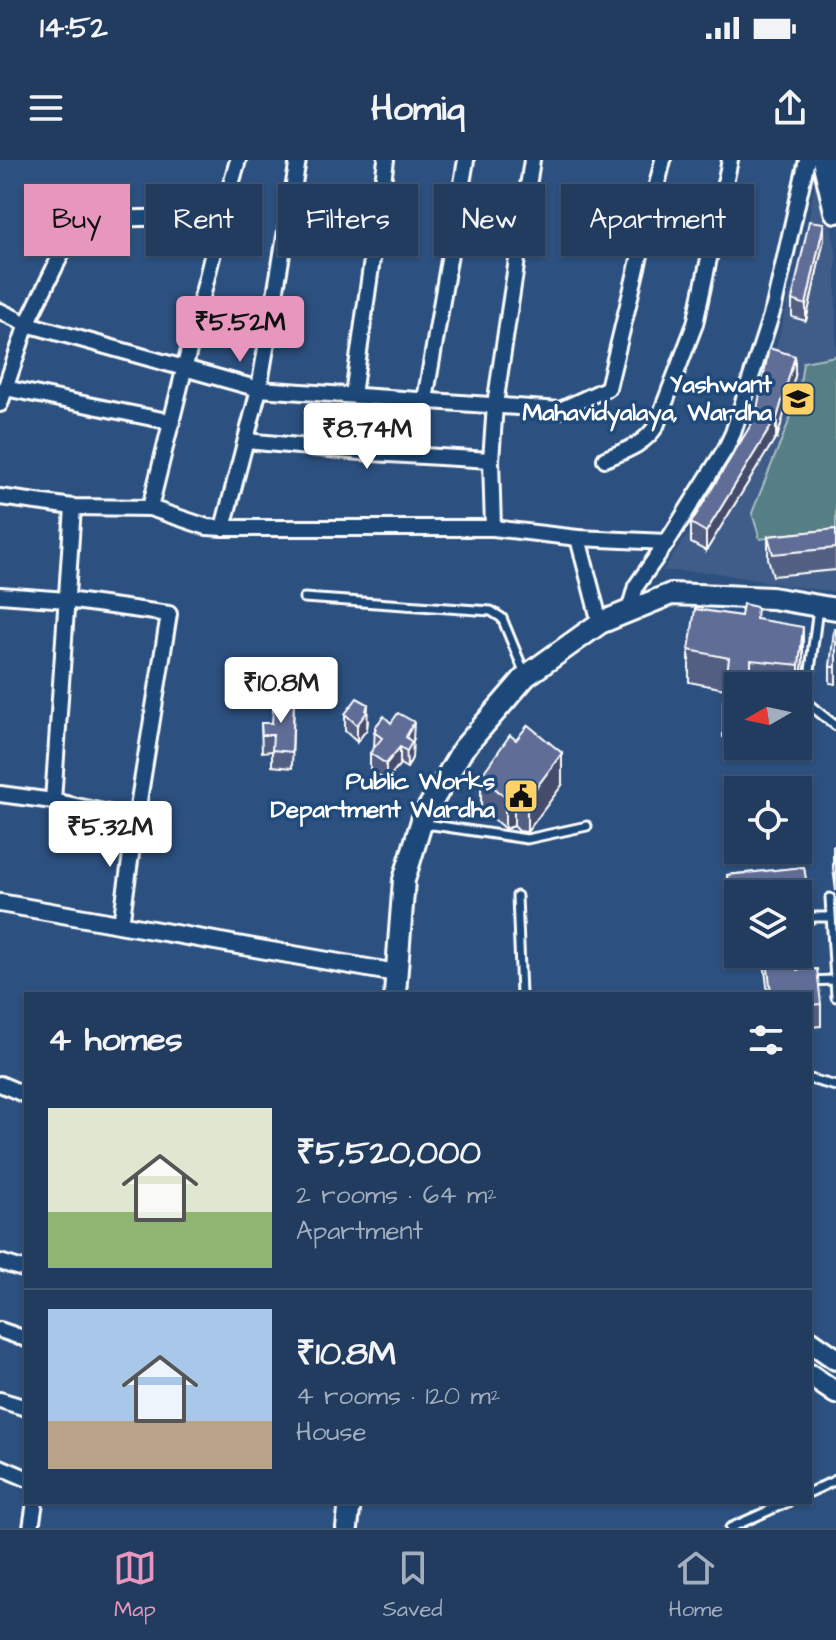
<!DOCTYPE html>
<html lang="en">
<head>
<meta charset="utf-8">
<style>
	:root { --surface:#213c5f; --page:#2d4768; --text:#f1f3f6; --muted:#a2adbd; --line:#3e5674; --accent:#e797bd }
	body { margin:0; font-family:"Architects Daughter",sans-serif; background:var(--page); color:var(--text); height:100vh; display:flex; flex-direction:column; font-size:30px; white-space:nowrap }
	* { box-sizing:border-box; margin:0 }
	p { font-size:26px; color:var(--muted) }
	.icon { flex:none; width:44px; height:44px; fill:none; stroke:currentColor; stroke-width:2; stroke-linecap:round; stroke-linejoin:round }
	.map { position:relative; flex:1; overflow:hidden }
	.details { position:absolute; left:24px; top:832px; width:788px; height:512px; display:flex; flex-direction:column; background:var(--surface); border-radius:0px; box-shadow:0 2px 6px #0004,0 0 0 2px var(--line) }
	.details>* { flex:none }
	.guide { position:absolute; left:24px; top:24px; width:788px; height:72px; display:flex; gap:16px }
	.needle { width:52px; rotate:261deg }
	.buttons { position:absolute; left:724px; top:512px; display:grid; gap:16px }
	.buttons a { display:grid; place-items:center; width:88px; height:88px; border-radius:0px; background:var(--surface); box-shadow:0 2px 6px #0004,0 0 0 2px var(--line); font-size:40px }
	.price { position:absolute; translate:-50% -68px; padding:0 18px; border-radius:8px; background:#fff; color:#222; font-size:26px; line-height:52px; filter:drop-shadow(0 2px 4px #0008) }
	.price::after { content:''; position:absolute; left:50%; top:48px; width:24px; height:18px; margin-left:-12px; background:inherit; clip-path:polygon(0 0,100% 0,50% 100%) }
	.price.active { background:var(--accent); color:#111 }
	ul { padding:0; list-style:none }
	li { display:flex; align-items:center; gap:24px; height:200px; padding:0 24px }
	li+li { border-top:2px solid var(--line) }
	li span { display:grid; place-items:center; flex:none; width:224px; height:160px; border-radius:0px; color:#555 }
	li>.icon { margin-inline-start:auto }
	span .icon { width:96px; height:96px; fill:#fffc; stroke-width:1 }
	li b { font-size:34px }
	h2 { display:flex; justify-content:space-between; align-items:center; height:96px; padding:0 24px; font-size:34px }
	.chip { padding:0 28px; border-radius:0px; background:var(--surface); box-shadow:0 2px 6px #0004,0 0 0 2px var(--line); font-size:28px; line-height:72px }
	.chip.active { background:var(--accent); color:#111 }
	.status { display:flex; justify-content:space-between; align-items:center; height:56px; padding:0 40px; background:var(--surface); direction:ltr }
	.status svg { height:22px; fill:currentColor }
	header { display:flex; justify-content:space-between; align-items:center; height:104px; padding:0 24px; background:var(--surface); font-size:36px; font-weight:700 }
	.menu { display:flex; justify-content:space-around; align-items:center; height:112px; border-top:2px solid var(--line); background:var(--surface); font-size:22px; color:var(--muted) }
	.menu a { display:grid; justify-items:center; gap:4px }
	.menu .active { color:var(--accent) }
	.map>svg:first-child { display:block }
</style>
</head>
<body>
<div class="status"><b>14:52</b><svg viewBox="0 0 49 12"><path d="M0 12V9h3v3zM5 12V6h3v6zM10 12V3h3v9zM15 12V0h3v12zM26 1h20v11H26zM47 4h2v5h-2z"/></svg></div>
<header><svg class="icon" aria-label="menu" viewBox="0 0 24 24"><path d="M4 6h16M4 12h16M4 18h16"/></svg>Homiq<svg class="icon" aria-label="share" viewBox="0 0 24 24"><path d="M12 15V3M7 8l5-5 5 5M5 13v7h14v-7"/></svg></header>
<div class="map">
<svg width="836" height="1368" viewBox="0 0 836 1368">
	<rect width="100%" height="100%" fill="#2c507f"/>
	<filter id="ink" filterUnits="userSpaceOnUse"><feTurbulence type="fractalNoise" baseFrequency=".0125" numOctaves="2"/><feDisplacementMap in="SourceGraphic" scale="16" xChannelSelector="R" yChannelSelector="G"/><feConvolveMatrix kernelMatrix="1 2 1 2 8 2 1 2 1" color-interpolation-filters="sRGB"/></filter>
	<g filter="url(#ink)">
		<path fill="#405c88" d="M816,17l12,30 8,45v340l-47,-6 -78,-14 -49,-1 55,-78 32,-62 27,-84 29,-109z"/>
		<path fill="#567e85" stroke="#aabec2" stroke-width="2" d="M836,196v173l-76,10 -8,-26 46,-114 5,-37z"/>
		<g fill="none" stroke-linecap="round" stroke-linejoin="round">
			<defs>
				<g id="service">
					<path d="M304,438l187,13 11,7 23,56"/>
					<path d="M806,542l30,24"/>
					<path d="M798,551l8,-9 12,-94"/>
					<path d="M424,666l9,-1 94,14 60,-13"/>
					<path d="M517,736l4,98"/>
					<path d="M830,738l6,99"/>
					<path d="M830,757h-17l-12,8 6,56 28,-1"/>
					<path d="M810,919l26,7"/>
					<path d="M810,1332l26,-12"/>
					<path d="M730,1368l58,-26"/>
				</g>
				<g id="minor">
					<path d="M0,151l27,13 232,65 39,-229"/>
					<path d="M5,228l167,34"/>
					<path d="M353,235l33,-235"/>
					<path d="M425,240l41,-240"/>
					<path d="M0,244l27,-80 48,-98 10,-5 16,-2 121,-3"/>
					<path d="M246,281l126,12 119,7"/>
					<path d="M605,299c19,-8 39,-14 51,-33l39,-102 35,-164"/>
					<path d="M0,337l73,10 77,1 57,19 16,1h270l85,10 22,85"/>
					<path d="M150,348l72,-292 16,-56"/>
					<path d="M223,368l36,-139 301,21 48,-22 55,-228"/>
					<path d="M493,368l-2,-68 4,-55 37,-245"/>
					<path d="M578,378l89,4"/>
					<path d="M0,435l67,5 102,14 -33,205 -83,-18"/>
					<path d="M629,451l7,-25 31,-44 59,-94 7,-15 41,-127 33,-146"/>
					<path d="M0,634l53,7 20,-294"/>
					<path d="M121,764l15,-105"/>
					<path d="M0,924l26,11"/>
					<path d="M0,1102l26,8"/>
					<path d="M0,1170l26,9"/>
					<path d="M0,1240l26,8"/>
					<path d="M0,1307l26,11"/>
					<path d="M31,1368l4,-26"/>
				</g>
				<path id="tertiary" d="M0,743l396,70"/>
				<g id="secondary">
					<path d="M395,834l9,-114 19,-63 40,-68 63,-73 74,-53 71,-29 101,4 64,11"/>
					<path d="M810,1181l26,18"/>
					<path d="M810,1215l26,18"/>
					<path d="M347,1368l3,-26"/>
				</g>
				<path id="primary" d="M824,0l12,51"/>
			</defs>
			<use href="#service" stroke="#fff" stroke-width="13"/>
			<use href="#minor" stroke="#fff" stroke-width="20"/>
			<use href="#tertiary" stroke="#fff" stroke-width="22"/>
			<use href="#secondary" stroke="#fff" stroke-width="26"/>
			<use href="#primary" stroke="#fff" stroke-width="28"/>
			<use href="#service" stroke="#1f4a7a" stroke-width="7"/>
			<use href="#minor" stroke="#1f4a7a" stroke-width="14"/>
			<use href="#tertiary" stroke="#1f4a7a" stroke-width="16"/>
			<use href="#secondary" stroke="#1f4a7a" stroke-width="20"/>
			<use href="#primary" stroke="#1f4a7a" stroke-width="22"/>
		</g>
		<g fill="#535e82" stroke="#fff" stroke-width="2">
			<path d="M824,79l-18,82 -14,-4v-17z"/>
			<path d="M795,216l-18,62 -1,-1 -70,114 -15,-8v-20l66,-107v-7z"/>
			<path d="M836,369v41l-63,6 -5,-18v-22z"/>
			<path d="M757,459l46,40 -4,38 -1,-11h-60v52l-15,-1v-32l2,-16 -36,-7v-32z"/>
			<path d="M836,469v55l-6,-1v-16z"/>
			<path d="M294,539l-2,69 -20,-2v-15l-10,1 -1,-29h11z"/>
			<path d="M345,554l23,7 -1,8 -10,13 -12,-11z"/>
			<path d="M391,563l23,16 -2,3v16l-5,10 -7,-4 -14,17 -16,-12v-16l4,-5 1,-21z"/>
			<path d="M481,616l81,9 -35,47 -8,-1 -5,-5 -9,3 -24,-21z"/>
			<path d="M833,686h3v45l-3,-23z"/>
			<path d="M804,707l4,46 -10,7v-26h-60v31l-6,1 -5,-29v-22z"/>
			<path d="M763,794h33l1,16 24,34v22l-11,1v-33h-42z"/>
		</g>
		<g fill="#444c6a" stroke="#fff" stroke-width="2">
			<path d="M824,63v16l-18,82v-16z"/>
			<path d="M795,196v20l-18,62v-20z"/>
			<path d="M776,258v19l-70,114v-19z"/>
			<path d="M803,467v32l-4,38v-32z"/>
			<path d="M368,544l-1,25 -10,13v-17l9,-14z"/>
			<path d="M414,562l-2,36 -5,10 -1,-31z"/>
			<path d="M400,587v17l-14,17v-17z"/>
			<path d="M562,593v32l-35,47v-32z"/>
			<path d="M514,634v32l-9,3v-32z"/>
			<path d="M808,731v22l-10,7v-22z"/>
		</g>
		<g fill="#616d97" stroke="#fff" stroke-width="2">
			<path d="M809,61l15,2 -18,82 -14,-5z"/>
			<path d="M769,188l26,8 -18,62h-1l-70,114 -15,-9 69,-113 -3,-1z"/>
			<path d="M836,369v19l-63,6 -5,-18z"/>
			<path d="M743,444l14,3 -1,12 47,8 -4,38 -48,-5v26h-13v20l-15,-1 6,-47 -40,-8 6,-41 46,7z"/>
			<path d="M834,469h2v38h-6z"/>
			<path d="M274,537l20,2 -2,53 -20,-2 1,-15h-11l-1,-12h11z"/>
			<path d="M357,538l11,6 -2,7 1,1 -10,13 -12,-11z"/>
			<path d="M398,553l16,9 -8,15 6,5 -5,9 -7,-4 -14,17 -16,-11 12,-15 -8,-6 2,-4 -1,-1 9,-11 7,7z"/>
			<path d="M528,565l34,28 -35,47 -8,-1 -5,-5 -9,3 -24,-21 29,-41 6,5z"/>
			<path d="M833,686h3v23z"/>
			<path d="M804,707l4,24 -10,7v-4h-60v9l-6,1 -5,-29z"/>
			<path d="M766,794h30l1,16 20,-1 4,35 -11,1v-11h-32v-3l-7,1z"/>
		</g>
	</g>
	<defs>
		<symbol id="university-square" viewBox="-11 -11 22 22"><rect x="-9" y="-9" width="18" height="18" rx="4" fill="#ffd166" stroke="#1f4a7a"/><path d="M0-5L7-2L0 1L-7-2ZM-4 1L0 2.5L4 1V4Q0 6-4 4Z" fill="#111"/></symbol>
		<symbol id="civic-square" viewBox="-11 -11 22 22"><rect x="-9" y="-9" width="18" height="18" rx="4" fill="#ffd166" stroke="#1f4a7a"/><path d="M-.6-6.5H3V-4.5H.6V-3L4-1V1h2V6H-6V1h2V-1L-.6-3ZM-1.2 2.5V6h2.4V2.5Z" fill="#111"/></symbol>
	</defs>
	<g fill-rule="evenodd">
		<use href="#university-square" x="778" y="219" width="40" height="40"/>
		<use href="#civic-square" x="501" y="616" width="40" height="40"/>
	</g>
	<g text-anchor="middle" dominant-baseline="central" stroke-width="7" stroke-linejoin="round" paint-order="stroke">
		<g font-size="24" font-weight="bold" fill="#fff" stroke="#1f4a7a" text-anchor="end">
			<text x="772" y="225">Yashwant<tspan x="772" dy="28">Mahavidyalaya, Wardha</tspan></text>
			<text x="495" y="622">Public Works<tspan x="495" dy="28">Department Wardha</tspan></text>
		</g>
	</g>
</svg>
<div class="buttons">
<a><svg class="needle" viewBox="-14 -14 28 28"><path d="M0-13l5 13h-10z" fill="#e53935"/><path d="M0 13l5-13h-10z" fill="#a2adbd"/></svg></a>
<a><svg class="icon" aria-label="locate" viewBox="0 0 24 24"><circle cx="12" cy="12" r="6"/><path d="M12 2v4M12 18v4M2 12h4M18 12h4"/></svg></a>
<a><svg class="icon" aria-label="layers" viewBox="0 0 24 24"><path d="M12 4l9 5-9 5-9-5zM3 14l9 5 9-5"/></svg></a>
</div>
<b class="price active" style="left:240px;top:204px">₹5.52M</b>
<b class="price" style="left:367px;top:311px">₹8.74M</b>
<b class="price" style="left:281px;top:565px">₹10.8M</b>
<b class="price" style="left:110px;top:709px">₹5.32M</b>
<div class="guide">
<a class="chip active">Buy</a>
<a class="chip">Rent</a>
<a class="chip">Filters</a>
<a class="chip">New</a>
<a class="chip">Apartment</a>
</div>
<section class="details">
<h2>4 homes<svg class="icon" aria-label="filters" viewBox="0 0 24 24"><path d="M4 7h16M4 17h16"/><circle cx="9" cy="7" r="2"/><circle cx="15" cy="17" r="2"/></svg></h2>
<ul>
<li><span style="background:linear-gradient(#dfe7d0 65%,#8fb573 0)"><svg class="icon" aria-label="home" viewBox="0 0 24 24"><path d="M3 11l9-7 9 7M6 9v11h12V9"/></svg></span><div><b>₹5,520,000</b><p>2 rooms · 64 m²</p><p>Apartment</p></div></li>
<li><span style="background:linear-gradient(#a9c7e8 70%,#b9a48a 0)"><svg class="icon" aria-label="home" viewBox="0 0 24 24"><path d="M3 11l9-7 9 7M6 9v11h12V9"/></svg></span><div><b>₹10.8M</b><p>4 rooms · 120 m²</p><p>House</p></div></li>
</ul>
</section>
</div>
<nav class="menu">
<a class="active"><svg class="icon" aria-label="map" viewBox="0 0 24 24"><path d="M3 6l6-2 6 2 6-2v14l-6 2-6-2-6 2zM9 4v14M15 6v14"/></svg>Map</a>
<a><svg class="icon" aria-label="saved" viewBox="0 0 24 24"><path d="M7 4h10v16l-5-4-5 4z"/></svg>Saved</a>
<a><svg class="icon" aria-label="home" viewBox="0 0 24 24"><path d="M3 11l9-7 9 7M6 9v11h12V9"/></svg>Home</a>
</nav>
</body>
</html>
